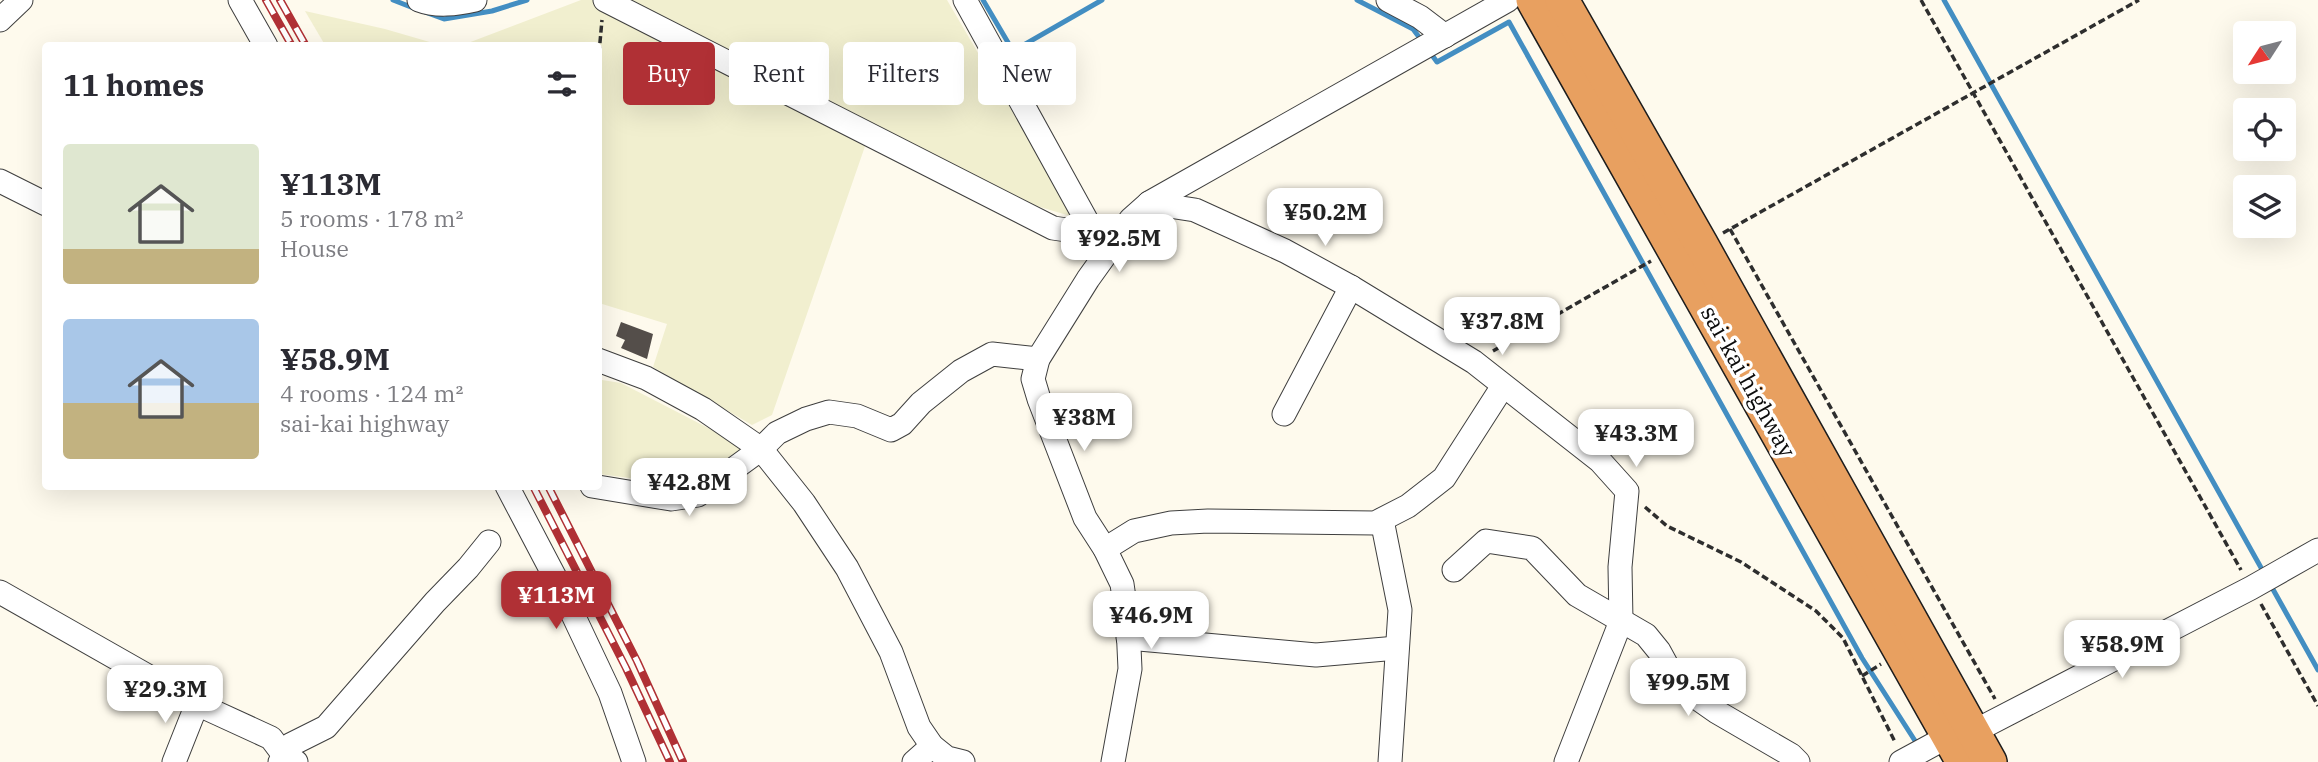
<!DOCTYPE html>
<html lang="en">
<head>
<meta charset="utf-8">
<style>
	:root { --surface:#fff; --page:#f2f2f3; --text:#2b2b33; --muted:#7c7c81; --accent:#b03035 }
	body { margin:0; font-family:"IBM Plex Serif",serif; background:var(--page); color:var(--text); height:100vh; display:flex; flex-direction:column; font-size:26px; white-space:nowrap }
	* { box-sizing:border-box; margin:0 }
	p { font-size:23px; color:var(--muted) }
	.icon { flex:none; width:38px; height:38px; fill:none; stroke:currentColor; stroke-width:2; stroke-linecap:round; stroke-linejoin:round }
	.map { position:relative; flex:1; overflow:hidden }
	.sheet { position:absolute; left:42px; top:42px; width:560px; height:448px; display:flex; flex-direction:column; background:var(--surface); border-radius:7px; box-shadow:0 7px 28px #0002 }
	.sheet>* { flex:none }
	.hud { position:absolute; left:623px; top:42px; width:665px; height:63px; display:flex; gap:14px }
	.needle { width:46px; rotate:234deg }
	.controls { position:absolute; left:2233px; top:21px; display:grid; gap:14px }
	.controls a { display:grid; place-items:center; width:63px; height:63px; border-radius:7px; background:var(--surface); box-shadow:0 7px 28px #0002; font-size:35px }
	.price { position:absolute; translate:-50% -60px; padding:0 16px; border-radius:14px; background:#fff; color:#222; font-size:23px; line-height:46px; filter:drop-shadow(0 2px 4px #0008) }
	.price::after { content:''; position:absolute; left:50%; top:42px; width:21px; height:16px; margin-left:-10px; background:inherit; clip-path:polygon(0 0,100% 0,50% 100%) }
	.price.current { background:var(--accent); color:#fff }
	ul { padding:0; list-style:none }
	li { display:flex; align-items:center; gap:21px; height:175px; padding:0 21px }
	li span { display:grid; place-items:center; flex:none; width:196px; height:140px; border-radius:7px; color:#555 }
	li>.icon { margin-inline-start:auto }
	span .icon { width:84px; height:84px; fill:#fffc; stroke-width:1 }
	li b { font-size:30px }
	h2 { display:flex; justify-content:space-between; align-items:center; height:84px; padding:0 21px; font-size:30px }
	.pill { padding:0 24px; border-radius:7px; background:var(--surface); box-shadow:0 7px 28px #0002; font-size:24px; line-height:63px }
	.pill.current { background:var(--accent); color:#fff }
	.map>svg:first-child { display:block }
</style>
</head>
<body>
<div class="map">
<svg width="2318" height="762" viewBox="0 0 2318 762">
	<rect width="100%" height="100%" fill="#fefaed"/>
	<g fill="#f1efcf">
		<path d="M581,0h366l127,217 -61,-18 -141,-73 -100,289 -20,10 -99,-58 14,-43 -68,-21 -1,-257h-138z"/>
		<path d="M305,11l80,18 55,16h-115z"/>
		<path d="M602,380l19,3 124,64 -61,38 -85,-11 -1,-77z"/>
	</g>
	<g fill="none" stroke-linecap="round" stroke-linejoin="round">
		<g stroke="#438ec2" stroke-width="5">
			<path d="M393,0l23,9"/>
			<path d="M983,0l30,51 89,-51"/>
			<path d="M1357,0l56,29 9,12"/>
			<path d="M1944,0l320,573"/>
			<path d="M425,12l19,7 48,-8 35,-11"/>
			<path d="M1429,51l8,11 72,-40 353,636 57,89"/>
			<path d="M2270,584l48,86"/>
		</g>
	</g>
	<path fill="#544e4a" d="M621,322l32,12 -6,25 -26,-11 4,-8 -9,-4z"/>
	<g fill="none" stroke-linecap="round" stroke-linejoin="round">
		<defs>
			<g id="minor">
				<path d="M240,0l26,46"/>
				<path d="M419,0c18,7 38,4 56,0"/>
				<path d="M605,0l448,228 41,6 21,8"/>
				<path d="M965,0l129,234"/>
				<path d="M1388,0l32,17 25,19"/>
				<path d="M0,20l21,-20"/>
				<path d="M0,181l46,23"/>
				<path d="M1149,203l46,7 90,41 66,36 123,75 126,99 27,30 -7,76 1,54 -55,141"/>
				<path d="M598,360l48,18 57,31 58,40 43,54 43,65 44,84 28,75 13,19 15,12 16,4"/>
				<path d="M1284,414l67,-127"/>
				<path d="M507,486l51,97 52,110 24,69"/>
				<path d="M592,486l79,13 27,-4 63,-46 16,-16 29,-14 23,-7 28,4 34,14 11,-6 19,-21 40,-32 31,-17 46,5"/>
				<path d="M1382,520l18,90 -10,152"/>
				<path d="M1105,549l29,-18 37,-8 37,-2 167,2 33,-17 36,-28 59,-92"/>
				<path d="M1454,570l32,-29 46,7 45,47 69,40 13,16 18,33 40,28 74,43 7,7"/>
				<path d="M0,592l197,112 74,34 12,16 13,8"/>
				<path d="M1128,638l188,17 81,-7"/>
				<path d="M174,762l23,-58"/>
				<path d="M280,762l10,-17 36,-18 109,-125 33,-34 21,-26"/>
				<path d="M914,762l18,-16"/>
				<path d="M1113,762l17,-93 -2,-43 -6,-42 -17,-35 -20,-31 -46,-119 -6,-20 5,-20 50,-80 43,-60 18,-16 359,-203"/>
				<path d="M1901,762l48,-26 24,-4 278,-144 67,-38"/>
			</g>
			<g id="highway">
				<path d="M1533,0l430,762"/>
				<path d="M1562,0l139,244 289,518"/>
			</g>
		</defs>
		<use href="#minor" stroke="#3f3f3f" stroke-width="25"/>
		<use href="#highway" stroke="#1d1d1d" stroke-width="36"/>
		<g stroke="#2e2e2e" stroke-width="3.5" stroke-dasharray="7 3.5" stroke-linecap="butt">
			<path d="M1921,0l320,570"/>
			<path d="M598,64l4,-44"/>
			<path d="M1730,229l265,470"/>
			<path d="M1723,233l416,-233"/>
			<path d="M1493,351l158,-90"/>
			<path d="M1645,507l22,19 74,36 75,49 27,27 52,104"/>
			<path d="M2261,604l57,102"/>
			<path d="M1862,676l19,-12"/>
		</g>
		<use href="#minor" stroke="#fff" stroke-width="23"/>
		<use href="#highway" stroke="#e8a060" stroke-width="33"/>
		<defs>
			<g id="rail">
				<path d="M266,0l26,46"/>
				<path d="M280,0l26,46"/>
				<path d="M533,486l93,182 44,94"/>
				<path d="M548,486l89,175 46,101"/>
			</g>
		</defs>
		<use href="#rail" stroke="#b03035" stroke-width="8"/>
		<use href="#rail" stroke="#fff" stroke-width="5" stroke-dasharray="16" stroke-linecap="butt"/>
	</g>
	<g text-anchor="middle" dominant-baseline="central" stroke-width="7" stroke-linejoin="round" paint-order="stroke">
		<g font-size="23" fill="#0c0c0c" stroke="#fff">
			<text transform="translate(1749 381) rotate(61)">sai-kai highway</text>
		</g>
	</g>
</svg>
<div class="controls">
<a><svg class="needle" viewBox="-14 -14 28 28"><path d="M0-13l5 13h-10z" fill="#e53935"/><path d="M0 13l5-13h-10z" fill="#7c7c81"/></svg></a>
<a><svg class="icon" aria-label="locate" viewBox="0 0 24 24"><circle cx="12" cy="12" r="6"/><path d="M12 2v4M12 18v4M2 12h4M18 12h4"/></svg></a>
<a><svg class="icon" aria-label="layers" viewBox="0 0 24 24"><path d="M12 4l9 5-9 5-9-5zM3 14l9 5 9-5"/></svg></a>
</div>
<b class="price" style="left:1325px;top:248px">¥50.2M</b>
<b class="price" style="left:1119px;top:274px">¥92.5M</b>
<b class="price" style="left:1502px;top:357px">¥37.8M</b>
<b class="price" style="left:1084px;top:453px">¥38M</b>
<b class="price" style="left:1636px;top:469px">¥43.3M</b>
<b class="price" style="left:689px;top:518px">¥42.8M</b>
<b class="price current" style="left:556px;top:631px">¥113M</b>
<b class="price" style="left:1151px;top:651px">¥46.9M</b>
<b class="price" style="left:2122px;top:680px">¥58.9M</b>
<b class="price" style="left:1688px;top:718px">¥99.5M</b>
<b class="price" style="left:165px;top:725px">¥29.3M</b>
<div class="hud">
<a class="pill current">Buy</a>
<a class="pill">Rent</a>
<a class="pill">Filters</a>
<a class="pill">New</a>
</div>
<section class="sheet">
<h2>11 homes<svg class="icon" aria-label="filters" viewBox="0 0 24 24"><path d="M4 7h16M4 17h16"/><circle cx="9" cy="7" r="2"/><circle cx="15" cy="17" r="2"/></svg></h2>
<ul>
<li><span style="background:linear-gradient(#dfe7d0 75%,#c2b280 0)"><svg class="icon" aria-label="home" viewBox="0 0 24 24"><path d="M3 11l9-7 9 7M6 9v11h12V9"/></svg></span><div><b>¥113M</b><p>5 rooms · 178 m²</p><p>House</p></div></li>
<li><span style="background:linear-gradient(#a9c7e8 60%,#c2b280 0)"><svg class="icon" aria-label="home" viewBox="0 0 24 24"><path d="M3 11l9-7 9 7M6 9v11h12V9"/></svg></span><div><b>¥58.9M</b><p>4 rooms · 124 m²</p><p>sai-kai highway</p></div></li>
</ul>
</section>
</div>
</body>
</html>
